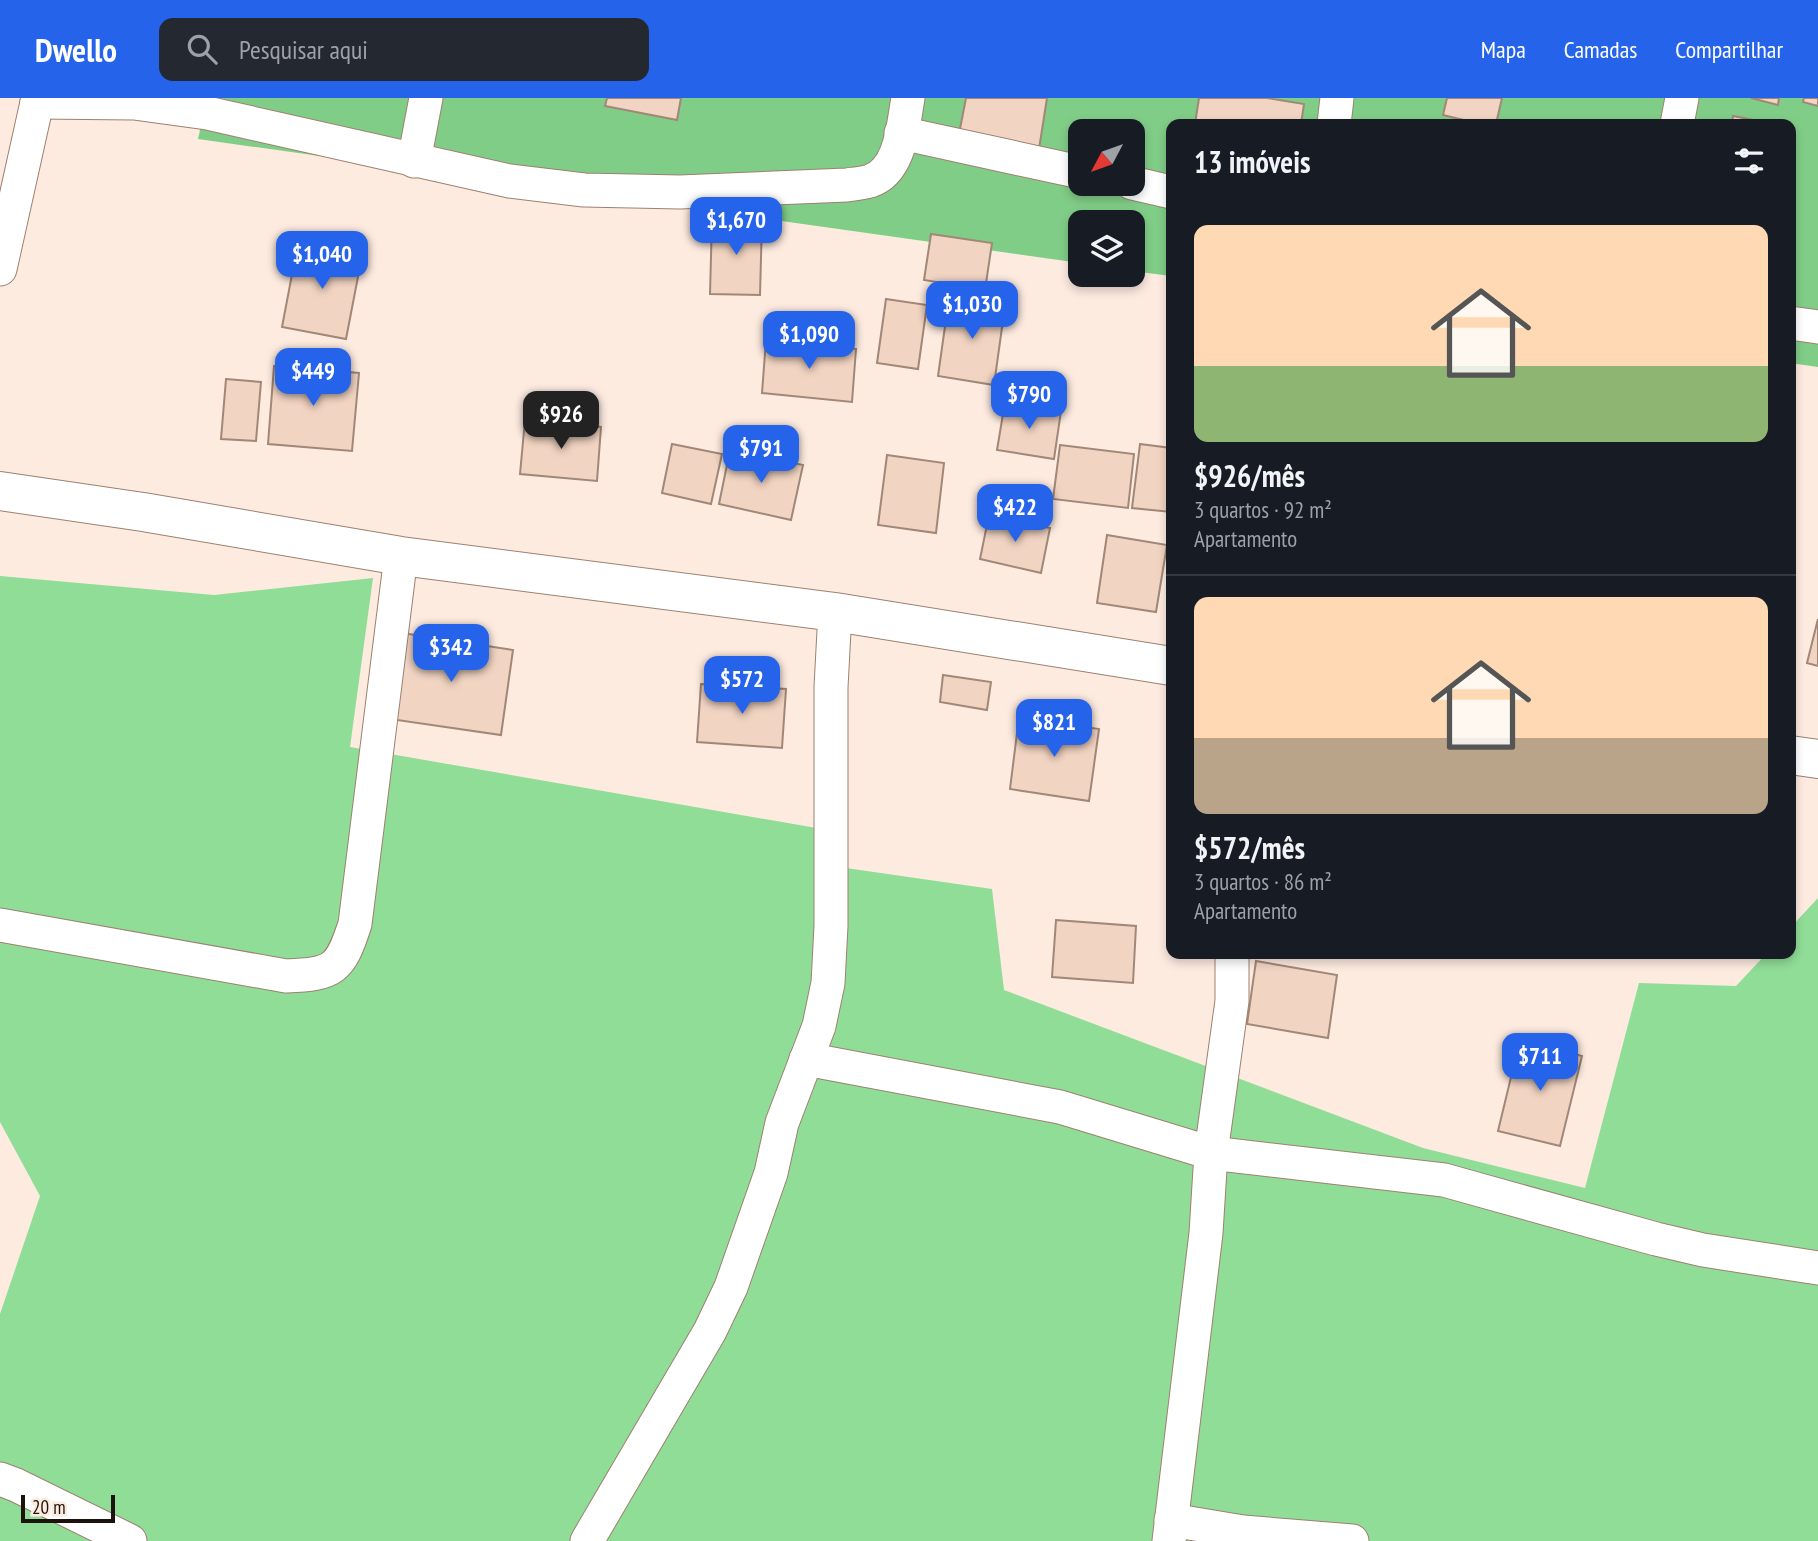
<!DOCTYPE html>
<html lang="pt">
<head>
<meta charset="utf-8">
<style>
	:root { --surface:#171b24; --page:#242831; --text:#f1f3f6; --muted:#9ea1a6; --line:#363941; --accent:#2563eb }
	body { margin:0; font-family:"PT Sans Narrow",sans-serif; background:var(--page); color:var(--text); height:100vh; display:flex; flex-direction:column; font-size:26px; white-space:nowrap }
	* { box-sizing:border-box; margin:0 }
	p { font-size:23px; color:var(--muted) }
	.icon { flex:none; width:38px; height:38px; fill:none; stroke:currentColor; stroke-width:2; stroke-linecap:round; stroke-linejoin:round }
	.map { position:relative; flex:1; overflow:hidden }
	.side { position:absolute; left:1166px; top:21px; width:630px; height:840px; display:flex; flex-direction:column; background:var(--surface); border-radius:14px; box-shadow:0 4px 10px #0003 }
	.side>* { flex:none }
	.needle { width:46px; rotate:229deg }
	.controls { position:absolute; left:1068px; top:21px; display:grid; gap:14px }
	.controls a { display:grid; place-items:center; width:77px; height:77px; border-radius:14px; background:var(--surface); box-shadow:0 4px 10px #0003; font-size:35px }
	.scale { position:absolute; left:21px; bottom:18px; width:94px; box-sizing:border-box; padding-left:7px; border:4px solid #1d130d; border-top:0; font-size:19px; line-height:24px; white-space:nowrap; color:#1d130d; -webkit-text-stroke:5px #fdebe0; paint-order:stroke }
	.price { position:absolute; translate:-50% -60px; padding:0 16px; border-radius:14px; background:var(--accent); color:#fff; font-size:23px; line-height:46px; filter:drop-shadow(0 2px 4px #0008) }
	.price::after { content:''; position:absolute; left:50%; top:42px; width:21px; height:16px; margin-left:-10px; background:inherit; clip-path:polygon(0 0,100% 0,50% 100%) }
	.price.on { background:#222; color:#fff }
	ul { padding:0; list-style:none }
	li { display:grid; align-content:center; gap:14px; height:371px; padding:0 28px }
	li+li { border-top:2px solid var(--line) }
	li span { display:grid; place-items:center; height:217px; border-radius:14px; color:#555 }
	li>.icon { margin-inline-start:auto }
	span .icon { width:126px; height:126px; fill:#fffc; stroke-width:1 }
	li b { font-size:30px }
	h2 { display:flex; justify-content:space-between; align-items:center; height:84px; padding:0 28px; font-size:30px }
	header { display:flex; align-items:center; gap:42px; box-sizing:border-box; height:98px; padding:0 35px; background:var(--accent); color:#fff }
	header strong { font-size:33px }
	nav { display:flex; gap:38px; margin-inline-start:auto; font-size:24px }
	.search { width:490px; height:63px; background:var(--page); display:flex; align-items:center; gap:18px; box-sizing:border-box; padding:0 24px; border-radius:14px; color:var(--muted); font-size:26px }
	.map>svg:first-child { display:block }
</style>
</head>
<body>
<header>
<strong>Dwello</strong>
<div class="search"><svg class="icon" aria-label="search" viewBox="0 0 24 24"><circle cx="10" cy="10" r="6"/><path d="M15 15l6 6"/></svg>Pesquisar aqui</div>
<nav><a>Mapa</a><a>Camadas</a><a>Compartilhar</a></nav>
</header>
<div class="map">
<svg width="1818" height="1443" viewBox="0 0 1818 1443">
	<rect width="100%" height="100%" fill="#fdebe0"/>
	<path fill="#90dd97" d="M0,478l214,19 159,-17 -23,169 478,83 -3,35 167,24 12,101 419,158 162,40 54,-205 97,3 30,-32h24v-26l28,-30v643h-1818v-227l40,-118 -40,-74z"/>
	<path fill="#80cd87" fill-rule="evenodd" d="M207,0h1611v269l-28,-4v-239h-619v152l-39,-5v-49h-52v41l-882,-124zM1080,33h52v53h-52z"/>
	<g fill="#f1d4c2" stroke="#a18777" stroke-width="2">
		<path d="M607,0h74l-4,22 -72,-14z"/>
		<path d="M966,0h81l-8,51 -80,-15z"/>
		<path d="M1199,0h68l37,6 -3,20h-106z"/>
		<path d="M1447,0h55l-6,26h-16l-37,-9z"/>
		<path d="M1751,0h28l-1,7z"/>
		<path d="M1804,0h14v8l-15,-4z"/>
		<path d="M1733,18l41,8h-42z"/>
		<path d="M712,121l50,2 -2,74 -50,-1z"/>
		<path d="M931,136l61,9 -7,47 -61,-10z"/>
		<path d="M298,145l64,13 -16,83 -64,-12z"/>
		<path d="M949,200l56,8 -11,79 -56,-9z"/>
		<path d="M886,201l41,6 -9,64 -41,-6z"/>
		<path d="M766,242l90,9 -4,53 -90,-9z"/>
		<path d="M274,268l85,7 -7,78 -84,-7z"/>
		<path d="M226,281l35,3 -5,59 -35,-2z"/>
		<path d="M1005,304l56,9 -7,48 -57,-9z"/>
		<path d="M525,322l76,7 -4,54 -77,-7z"/>
		<path d="M672,346l50,10 -11,50 -49,-11z"/>
		<path d="M1140,346l31,4v64l-39,-4z"/>
		<path d="M1060,347l74,9 -6,54 -75,-9z"/>
		<path d="M730,352l73,15 -12,55 -72,-16z"/>
		<path d="M887,357l57,8 -8,70 -58,-8z"/>
		<path d="M989,417l61,13 -9,45 -61,-14z"/>
		<path d="M1107,437l60,10 -11,67 -59,-9z"/>
		<path d="M1818,521v47l-11,-3z"/>
		<path d="M402,535l111,17 -12,85 -111,-16z"/>
		<path d="M943,577l48,7 -4,28 -47,-8z"/>
		<path d="M701,586l85,5 -4,59 -85,-6z"/>
		<path d="M1019,619l80,12 -10,72 -79,-12z"/>
		<path d="M1056,822l80,6 -3,57 -81,-6z"/>
		<path d="M1256,863l81,14 -9,63 -81,-14z"/>
		<path d="M1520,942l62,16 -22,90 -62,-15z"/>
	</g>
	<g fill="none" stroke-linecap="round" stroke-linejoin="round">
		<defs>
			<g id="minor">
				<path d="M37,4l97,1 73,10 302,68 75,9 96,2 167,-7c7,-1 16,-2 23,-4 31,-10 33,-56 38,-83"/>
				<path d="M1334,26l3,-26"/>
				<path d="M1677,26l5,-26"/>
				<path d="M901,35l179,39"/>
				<path d="M414,63l12,-63"/>
				<path d="M1132,85l39,9"/>
				<path d="M0,171l38,-171"/>
				<path d="M1790,225l28,4"/>
				<path d="M0,827l286,51c48,-2 54,-6 69,-52l46,-368"/>
				<path d="M806,961l254,48 151,46 233,27 212,59 47,11 115,18"/>
				<path d="M0,1381l16,6 114,56"/>
				<path d="M1171,1422l72,12 109,9"/>
				<path d="M587,1443l123,-210 21,-44 40,-114 11,-50 37,-97 9,-43 3,-57v-239l4,-75"/>
				<path d="M1169,1443l37,-308 5,-80 21,-152v-47"/>
			</g>
			<g id="secondary">
				<path d="M0,393l143,21 258,44 434,56 336,54"/>
				<path d="M1790,657l28,4"/>
			</g>
		</defs>
		<use href="#minor" stroke="#9c8171" stroke-width="35"/>
		<use href="#secondary" stroke="#9c8171" stroke-width="40"/>
		<use href="#minor" stroke="#fff" stroke-width="33"/>
		<use href="#secondary" stroke="#fff" stroke-width="38"/>
	</g>
</svg>
<div class="controls">
<a><svg class="needle" viewBox="-14 -14 28 28"><path d="M0-13l5 13h-10z" fill="#e53935"/><path d="M0 13l5-13h-10z" fill="#9ea1a6"/></svg></a>
<a><svg class="icon" aria-label="layers" viewBox="0 0 24 24"><path d="M12 4l9 5-9 5-9-5zM3 14l9 5 9-5"/></svg></a>
</div>
<div class="scale">20 m</div>
<b class="price" style="left:736px;top:159px">$1,670</b>
<b class="price" style="left:322px;top:193px">$1,040</b>
<b class="price" style="left:972px;top:243px">$1,030</b>
<b class="price" style="left:809px;top:273px">$1,090</b>
<b class="price" style="left:313px;top:310px">$449</b>
<b class="price" style="left:1029px;top:333px">$790</b>
<b class="price on" style="left:561px;top:353px">$926</b>
<b class="price" style="left:761px;top:387px">$791</b>
<b class="price" style="left:1015px;top:446px">$422</b>
<b class="price" style="left:451px;top:586px">$342</b>
<b class="price" style="left:742px;top:618px">$572</b>
<b class="price" style="left:1054px;top:661px">$821</b>
<b class="price" style="left:1540px;top:995px">$711</b>
<section class="side">
<h2>13 imóveis<svg class="icon" aria-label="filters" viewBox="0 0 24 24"><path d="M4 7h16M4 17h16"/><circle cx="9" cy="7" r="2"/><circle cx="15" cy="17" r="2"/></svg></h2>
<ul>
<li><span style="background:linear-gradient(#ffd9b3 65%,#8fb573 0)"><svg class="icon" aria-label="home" viewBox="0 0 24 24"><path d="M3 11l9-7 9 7M6 9v11h12V9"/></svg></span><div><b>$926/mês</b><p>3 quartos · 92 m²</p><p>Apartamento</p></div></li>
<li><span style="background:linear-gradient(#ffd9b3 65%,#b9a48a 0)"><svg class="icon" aria-label="home" viewBox="0 0 24 24"><path d="M3 11l9-7 9 7M6 9v11h12V9"/></svg></span><div><b>$572/mês</b><p>3 quartos · 86 m²</p><p>Apartamento</p></div></li>
</ul>
</section>
</div>
</body>
</html>
